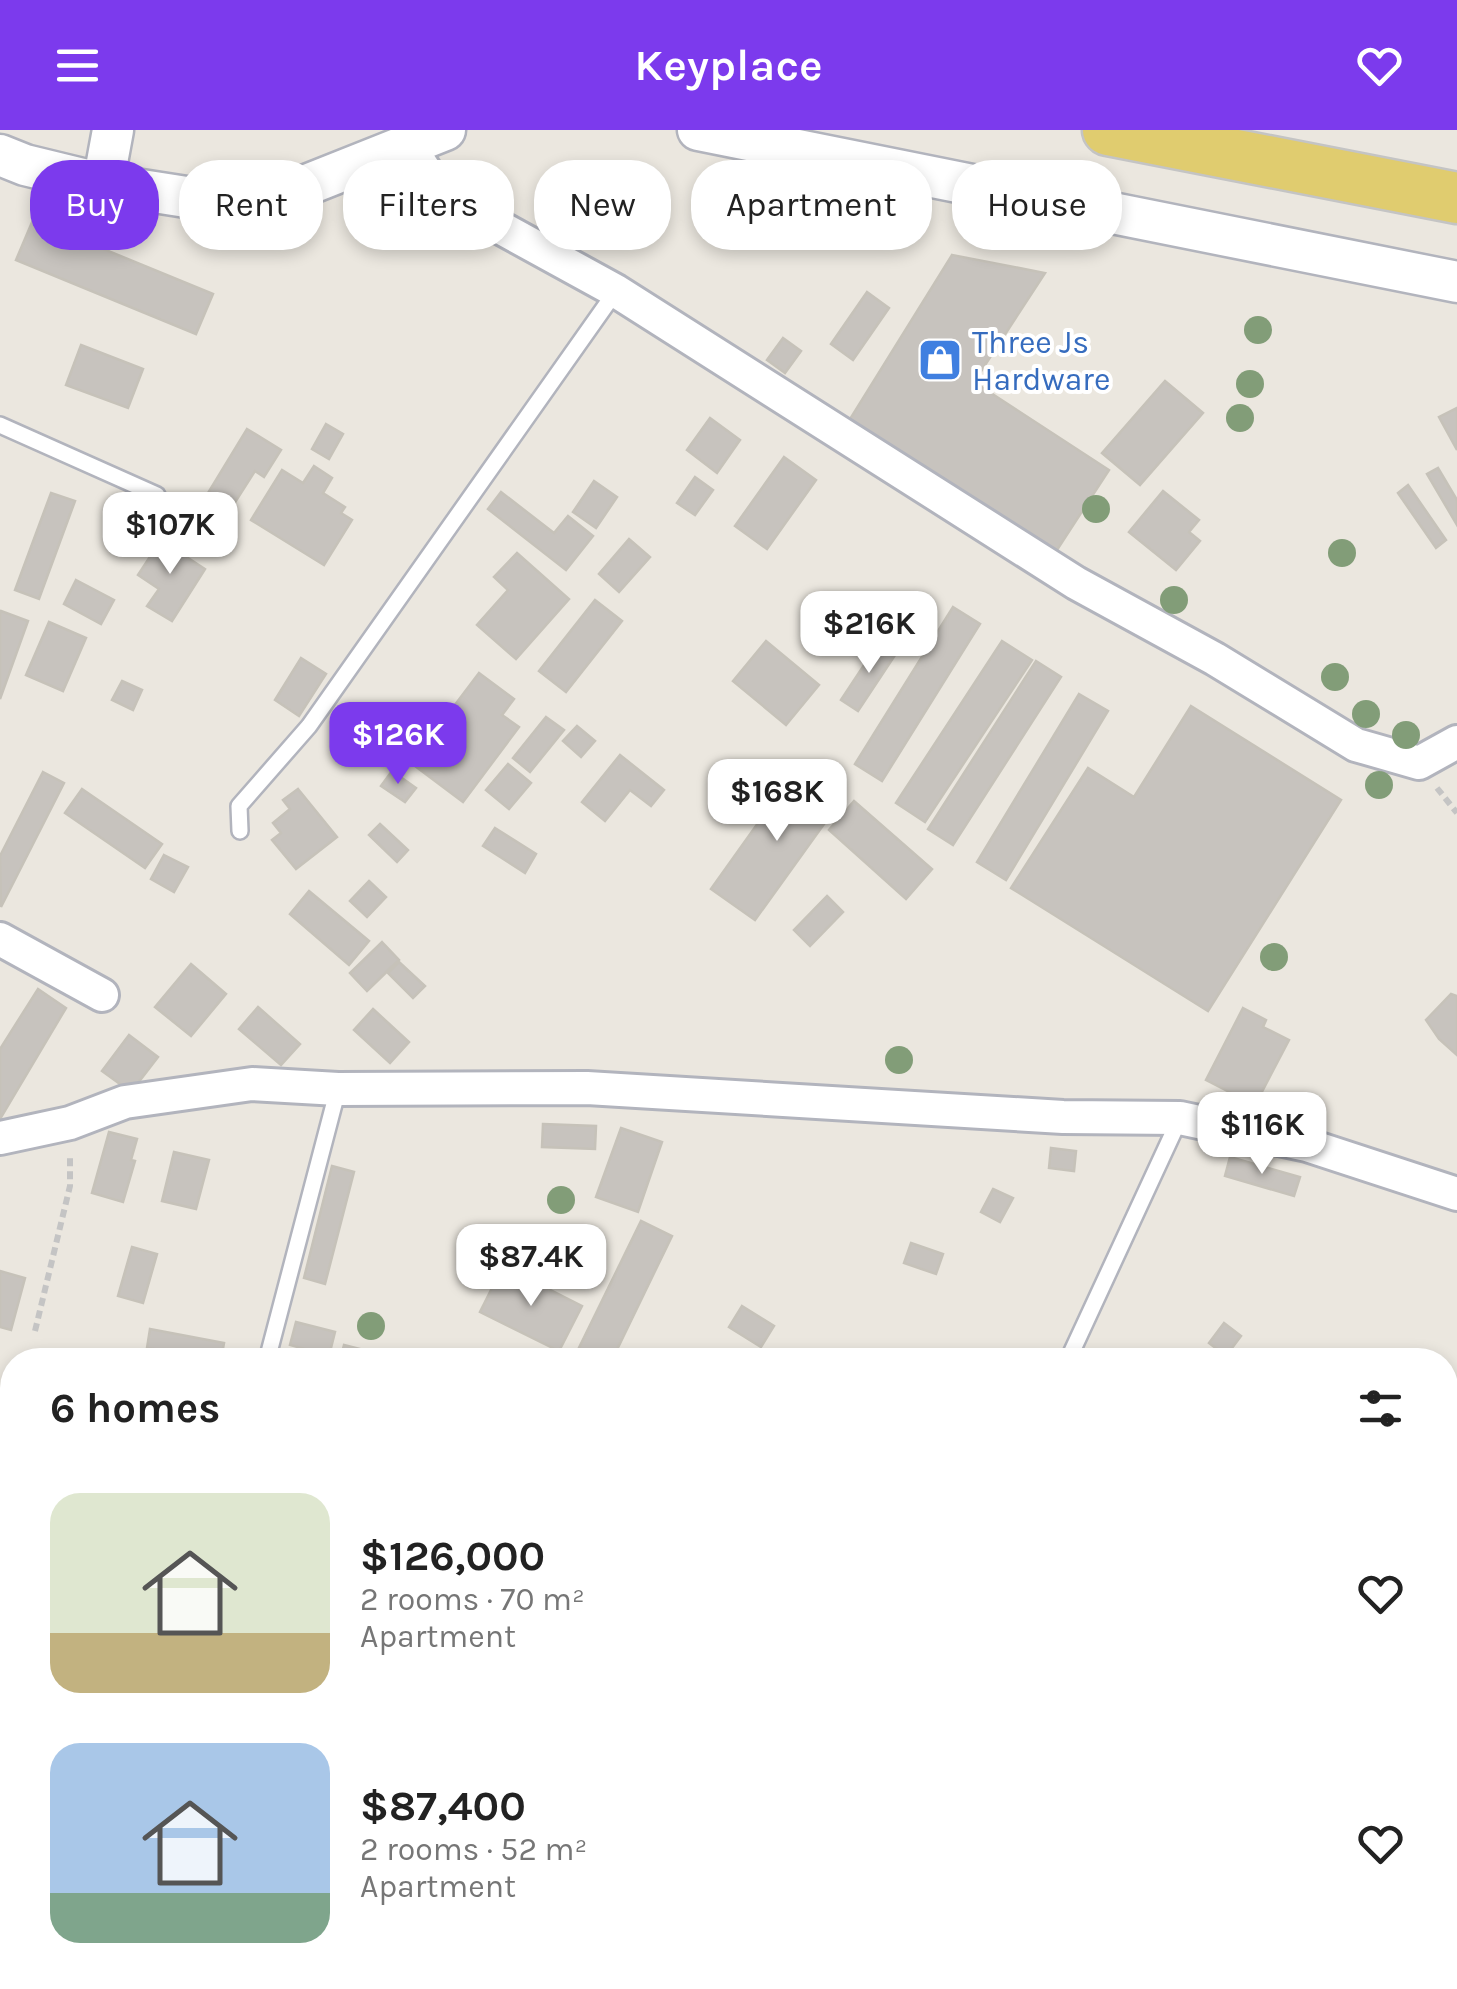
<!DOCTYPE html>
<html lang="en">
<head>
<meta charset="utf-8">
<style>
	:root { --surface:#fff; --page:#f2f2f2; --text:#222; --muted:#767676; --accent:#7c3aed }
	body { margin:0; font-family:Karla,sans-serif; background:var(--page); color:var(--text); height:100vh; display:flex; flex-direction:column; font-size:38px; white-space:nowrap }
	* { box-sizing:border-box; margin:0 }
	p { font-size:32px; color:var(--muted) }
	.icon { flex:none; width:55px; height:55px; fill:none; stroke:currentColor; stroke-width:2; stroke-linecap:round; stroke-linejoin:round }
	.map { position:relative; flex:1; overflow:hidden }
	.details { position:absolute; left:0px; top:1218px; width:1458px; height:642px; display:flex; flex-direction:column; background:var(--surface); border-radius:40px 40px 0 0; box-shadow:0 5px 15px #0003 }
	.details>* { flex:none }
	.banner { position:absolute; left:30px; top:30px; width:1398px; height:90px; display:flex; gap:20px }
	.price { position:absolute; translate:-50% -85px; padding:0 22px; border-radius:20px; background:#fff; color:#222; font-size:32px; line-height:65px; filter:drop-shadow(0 2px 5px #0008) }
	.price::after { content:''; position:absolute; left:50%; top:60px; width:30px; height:22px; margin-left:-15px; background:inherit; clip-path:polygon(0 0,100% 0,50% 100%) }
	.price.active { background:var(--accent); color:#fff }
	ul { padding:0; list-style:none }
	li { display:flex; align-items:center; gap:30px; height:250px; padding:0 50px }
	li span { display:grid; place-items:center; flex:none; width:280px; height:200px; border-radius:30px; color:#555 }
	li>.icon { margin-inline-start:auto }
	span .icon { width:120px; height:120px; fill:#fffc; stroke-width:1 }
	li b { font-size:42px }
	h2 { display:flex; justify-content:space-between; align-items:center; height:120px; padding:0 50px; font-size:42px }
	.chip { padding:0 35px; border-radius:40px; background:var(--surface); box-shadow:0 5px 15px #0003; font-size:35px; line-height:90px }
	.chip.active { background:var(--accent); color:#fff }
	header { display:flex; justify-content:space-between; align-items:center; height:130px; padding:0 50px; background:var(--accent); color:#fff; font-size:45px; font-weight:600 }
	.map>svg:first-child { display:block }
</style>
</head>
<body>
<header><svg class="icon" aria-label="menu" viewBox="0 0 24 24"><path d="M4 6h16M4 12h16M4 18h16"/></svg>Keyplace<svg class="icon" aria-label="heart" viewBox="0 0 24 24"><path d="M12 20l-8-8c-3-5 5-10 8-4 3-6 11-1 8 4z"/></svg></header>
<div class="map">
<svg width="1457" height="1859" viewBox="0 0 1457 1859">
	<rect width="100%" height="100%" fill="#ebe7df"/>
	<path fill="#eae4d1" d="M1457,1261v527l-12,-9v-508z"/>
	<path fill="#b2dba2" d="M1033,1848h172l-7,11h-158z"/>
	<g fill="#c7c3be" stroke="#c6c2b9" stroke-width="2.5">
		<path d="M639,52l19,4 -8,36 -19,-5z"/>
		<path d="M33,90l180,74 -17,40 -180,-74z"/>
		<path d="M952,125l93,18 -71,109 135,88 -54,83 -205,-134z"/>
		<path d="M867,162l22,16 -36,52 -22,-16z"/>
		<path d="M783,208l18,13 -16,22 -18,-13z"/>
		<path d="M81,215l62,24 -15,39 -62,-23z"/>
		<path d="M1165,251l38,32 -63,72 -38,-32z"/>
		<path d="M1457,278v42l-18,-33z"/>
		<path d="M710,288l30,22 -23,33 -30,-23z"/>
		<path d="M326,294l17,10 -14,25 -17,-10z"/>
		<path d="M247,299l34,21 -17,27 -9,-6 -23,36 -24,-14z"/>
		<path d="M784,327l32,23 -49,69 -32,-23z"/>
		<path d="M314,336l18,12 -9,15 22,14 -4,6 11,7 -28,45 -73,-45 31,-50 21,13z"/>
		<path d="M1438,338l19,32v25l-30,-51z"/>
		<path d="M695,347l18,13 -18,25 -18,-12z"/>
		<path d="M594,351l23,16 -21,31 -23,-16z"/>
		<path d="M1408,355l38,55 -10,8 -38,-55z"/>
		<path d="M1163,361l36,29 -10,12 11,9 -24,29 -47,-38z"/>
		<path d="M501,362l53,41 14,-17 25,20 -27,34 -78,-61z"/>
		<path d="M51,363l24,8 -36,98 -24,-9z"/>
		<path d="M165,404l18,12 -4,6 26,17 -33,52 -25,-15 12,-17 -21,-14z"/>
		<path d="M629,409l21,18 -31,35 -20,-18z"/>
		<path d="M517,423l52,46 -53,60 -39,-34 31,-35 -14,-13z"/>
		<path d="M76,450l38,20 -13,24 -37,-20z"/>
		<path d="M595,470l27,21 -56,71 -27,-21z"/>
		<path d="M953,477l27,17 -98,157 -27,-17z"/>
		<path d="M1,481l27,10 -28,78v-85z"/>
		<path d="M49,492l37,16 -23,53 -37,-16z"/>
		<path d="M766,511l53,44 -33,40 -53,-44z"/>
		<path d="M880,511l17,11 -39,59 -17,-11z"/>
		<path d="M1002,511l30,19 -107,162 -29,-19z"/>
		<path d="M301,528l25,16 -27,42 -24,-16z"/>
		<path d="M1036,531l25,16 -108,168 -25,-16z"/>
		<path d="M479,543l35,26 -12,16 17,12 -56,75 -52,-39z"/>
		<path d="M122,551l20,9 -9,20 -21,-10z"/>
		<path d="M1079,564l29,17 -102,169 -29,-18z"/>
		<path d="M1191,576l150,94 -133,211 -197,-123 77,-120 46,29z"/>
		<path d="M546,587l18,13 -34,42 -17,-14z"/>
		<path d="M577,596l18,15 -14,16 -18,-16z"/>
		<path d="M620,625l44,35 -13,16 -21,-16 -25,31 -23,-19z"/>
		<path d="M508,634l23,19 -22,26 -23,-19z"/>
		<path d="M798,637l44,32 -87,121 -44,-31z"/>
		<path d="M392,641l24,17 -11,14 -24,-16z"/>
		<path d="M43,642l21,11 -63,124 -1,-51z"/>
		<path d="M82,659l80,55 -17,24 -80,-55z"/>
		<path d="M298,659l39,48 -41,32 -24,-29 9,-7 -8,-10 17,-14 -7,-9z"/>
		<path d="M854,671l78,68 -26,30 -77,-69z"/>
		<path d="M380,694l28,26 -11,12 -28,-27z"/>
		<path d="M495,698l41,26 -11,19 -42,-27z"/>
		<path d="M164,725l24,12 -14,25 -23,-13z"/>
		<path d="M369,751l17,16 -19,20 -17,-16z"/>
		<path d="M309,761l60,50 -20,24 -59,-51z"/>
		<path d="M827,766l16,16 -33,34 -16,-16z"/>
		<path d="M382,812l17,18 -32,31 -17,-18z"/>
		<path d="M399,832l26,24 -12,12 -25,-25z"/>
		<path d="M191,834l35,30 -35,42 -36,-29z"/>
		<path d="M38,859l28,19 -66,111v-70z"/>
		<path d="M1451,864l6,2v59l-18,-16 -13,-19z"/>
		<path d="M258,877l42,37 -19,21 -42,-36z"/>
		<path d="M1243,878l23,12 -3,7 26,13 -34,65 -49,-25z"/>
		<path d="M373,879l36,33 -19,21 -36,-33z"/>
		<path d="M129,905l29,22 -27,35 -29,-21z"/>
		<path d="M543,994l53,2 -1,23 -53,-2z"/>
		<path d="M621,998l41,14 -24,70 -42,-15z"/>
		<path d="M109,1002l28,7 -6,21 4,1 -12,41 -31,-9z"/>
		<path d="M1051,1018l25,3 -2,20 -25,-3z"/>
		<path d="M174,1022l35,8 -13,49 -34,-8z"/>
		<path d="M1230,1027l70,20 -6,19 -69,-20z"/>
		<path d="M332,1036l22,6 -29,112 -21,-6z"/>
		<path d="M993,1059l20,9 -13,24 -19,-10z"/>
		<path d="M641,1091l31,15 -60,124h-39z"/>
		<path d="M911,1113l32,11 -7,20 -32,-11z"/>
		<path d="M132,1117l25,7 -14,49 -25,-7z"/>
		<path d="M503,1136l79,40 -23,45 -79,-39z"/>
		<path d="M0,1141l25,7 -14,52 -11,-3z"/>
		<path d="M742,1176l32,20 -13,21 -32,-20z"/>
		<path d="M296,1192l39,10 -6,24 -39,-11z"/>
		<path d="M1224,1193l17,13 -15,20 -17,-13z"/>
		<path d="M150,1199l74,14 -3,17 -74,-12z"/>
		<path d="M344,1215l43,11 -1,4h-46z"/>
		<path d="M1457,1330v42l-12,-18v-16z"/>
		<path d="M1445,1648l12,9v48l-6,8 -6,-5z"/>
		<path d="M1242,1848h28l-5,11 -27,-3z"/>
	</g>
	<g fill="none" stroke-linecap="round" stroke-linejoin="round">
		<defs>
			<g id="service">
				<path d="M0,295l157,70"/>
				<path d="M240,701l-1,-25 70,-80 307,-435"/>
				<path d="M267,1230l71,-271"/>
				<path d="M1068,1230l112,-242"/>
			</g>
			<g id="minor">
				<path d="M407,13l34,52 175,96 460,292 139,76 141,86 63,18 38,-21"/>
				<path d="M0,809l102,56"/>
				<path d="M0,1008l70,-15 55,-21 127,-18 86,5 249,-1 476,29 117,1 127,27 150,49"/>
			</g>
			<g id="tertiary">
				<path d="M698,0l759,152"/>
				<path d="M0,25l25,10 78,19 96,15 85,-5 161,-64"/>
				<path d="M103,54l10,-54"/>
			</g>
			<path id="primary" d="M1108,0l349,68"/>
		</defs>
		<use href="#service" stroke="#b2b4bd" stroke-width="20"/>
		<use href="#minor" stroke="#b2b4bd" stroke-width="38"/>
		<use href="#tertiary" stroke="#b2b4bd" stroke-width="45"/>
		<use href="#primary" stroke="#c4c4c4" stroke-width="55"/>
		<g stroke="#c4c4c4" stroke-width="6" stroke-dasharray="8 5" stroke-linecap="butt">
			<path d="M1437,658l20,25"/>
			<path d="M35,1201l35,-145v-29"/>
			<path d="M10,1302h2"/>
			<path d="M156,1848l23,11"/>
			<path d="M825,1848l8,11"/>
			<path d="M13,1859l19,-11"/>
		</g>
		<use href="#service" stroke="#fff" stroke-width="15"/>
		<use href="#minor" stroke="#fff" stroke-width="32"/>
		<use href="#tertiary" stroke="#fff" stroke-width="40"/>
		<use href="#primary" stroke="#e0cc6f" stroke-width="50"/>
	</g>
	<g fill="#829d78">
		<circle cx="1258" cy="200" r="14"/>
		<circle cx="1250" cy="254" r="14"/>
		<circle cx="1240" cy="288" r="14"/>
		<circle cx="1096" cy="379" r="14"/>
		<circle cx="1342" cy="423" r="14"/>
		<circle cx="1174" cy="470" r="14"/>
		<circle cx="1335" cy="547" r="14"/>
		<circle cx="1366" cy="584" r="14"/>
		<circle cx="1406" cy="605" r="14"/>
		<circle cx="1379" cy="655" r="14"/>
		<circle cx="1274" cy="827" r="14"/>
		<circle cx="899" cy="930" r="14"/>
		<circle cx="561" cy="1070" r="14"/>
		<circle cx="371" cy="1196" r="14"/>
	</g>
	<defs>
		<symbol id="shop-square" viewBox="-11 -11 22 22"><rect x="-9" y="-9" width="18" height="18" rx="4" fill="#3f7fe0" stroke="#fff"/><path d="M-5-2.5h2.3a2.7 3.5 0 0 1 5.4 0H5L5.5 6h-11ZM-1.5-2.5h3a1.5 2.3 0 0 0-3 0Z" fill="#fff"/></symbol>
	</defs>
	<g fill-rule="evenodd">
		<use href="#shop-square" x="915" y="205" width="50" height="50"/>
	</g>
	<g text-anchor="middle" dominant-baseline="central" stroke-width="8" stroke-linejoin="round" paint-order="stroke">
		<g font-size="32" fill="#366cbe" stroke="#fff" text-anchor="start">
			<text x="972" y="212">Three Js<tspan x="972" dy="37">Hardware</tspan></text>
		</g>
	</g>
</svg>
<b class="price" style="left:170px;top:447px">$107K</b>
<b class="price" style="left:869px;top:546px">$216K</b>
<b class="price active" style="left:398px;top:657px">$126K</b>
<b class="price" style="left:777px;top:714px">$168K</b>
<b class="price" style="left:1262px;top:1047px">$116K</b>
<b class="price" style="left:531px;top:1179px">$87.4K</b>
<div class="banner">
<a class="chip active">Buy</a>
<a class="chip">Rent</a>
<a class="chip">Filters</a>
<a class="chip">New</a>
<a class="chip">Apartment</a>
<a class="chip">House</a>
</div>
<section class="details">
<h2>6 homes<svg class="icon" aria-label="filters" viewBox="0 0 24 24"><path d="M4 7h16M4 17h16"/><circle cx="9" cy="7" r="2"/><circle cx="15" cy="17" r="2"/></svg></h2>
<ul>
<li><span style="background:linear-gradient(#dfe7d0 70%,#c2b280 0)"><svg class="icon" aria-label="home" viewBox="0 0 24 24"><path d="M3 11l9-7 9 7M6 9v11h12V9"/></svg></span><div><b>$126,000</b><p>2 rooms · 70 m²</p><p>Apartment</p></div><svg class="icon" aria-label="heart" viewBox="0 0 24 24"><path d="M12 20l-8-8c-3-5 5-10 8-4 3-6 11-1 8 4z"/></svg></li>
<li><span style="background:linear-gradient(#a9c7e8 75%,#7fa58c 0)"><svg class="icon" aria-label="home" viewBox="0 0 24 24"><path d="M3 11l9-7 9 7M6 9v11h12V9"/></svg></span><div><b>$87,400</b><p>2 rooms · 52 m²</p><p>Apartment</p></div><svg class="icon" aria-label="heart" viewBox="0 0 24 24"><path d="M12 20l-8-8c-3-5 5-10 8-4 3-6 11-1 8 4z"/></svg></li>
</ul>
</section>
</div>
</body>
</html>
